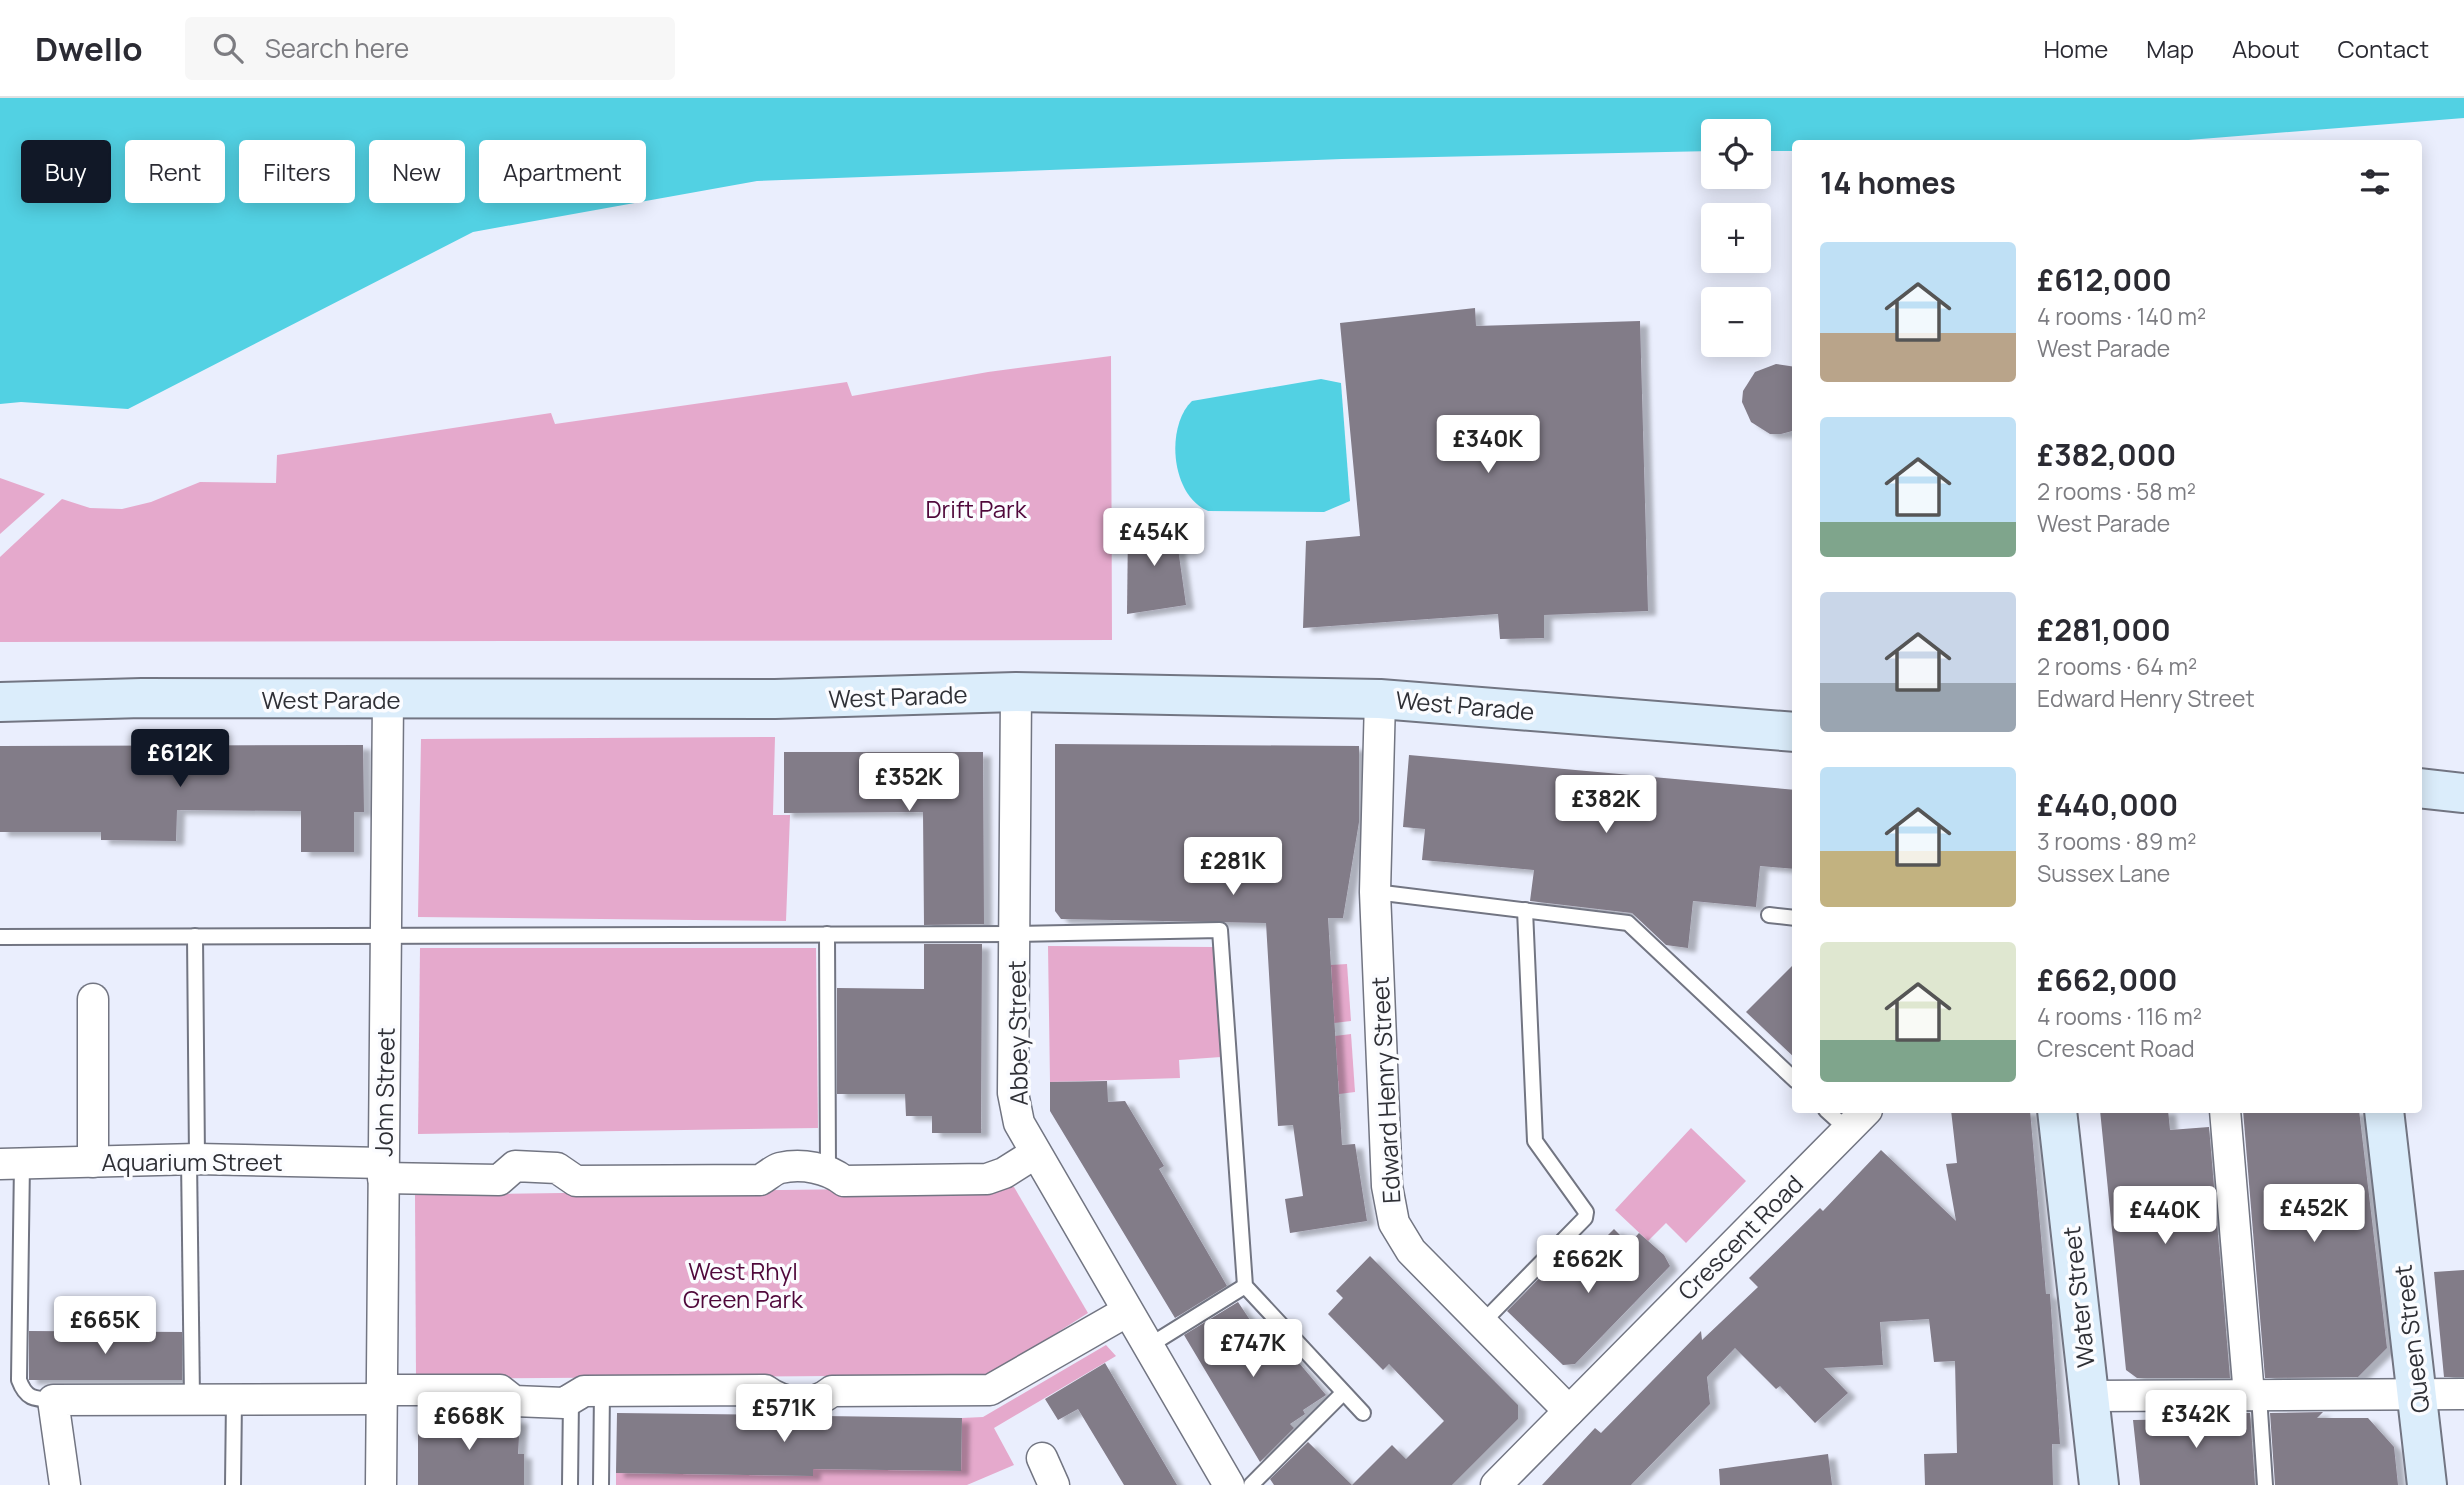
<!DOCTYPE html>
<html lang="en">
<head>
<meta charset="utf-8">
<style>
	:root { --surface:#fff; --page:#f7f7f7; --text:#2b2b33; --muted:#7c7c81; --line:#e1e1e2; --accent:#111827 }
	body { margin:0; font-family:Manrope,sans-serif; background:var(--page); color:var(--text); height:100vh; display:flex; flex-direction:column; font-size:26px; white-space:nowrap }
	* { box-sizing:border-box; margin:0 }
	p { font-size:23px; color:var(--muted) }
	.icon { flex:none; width:38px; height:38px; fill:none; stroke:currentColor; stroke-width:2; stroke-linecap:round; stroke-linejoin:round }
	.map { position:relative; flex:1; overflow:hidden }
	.side { position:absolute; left:1792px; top:42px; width:630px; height:973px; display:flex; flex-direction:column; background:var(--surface); border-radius:7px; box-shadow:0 4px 18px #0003 }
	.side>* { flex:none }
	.banner { position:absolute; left:21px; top:42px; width:665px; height:63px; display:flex; gap:14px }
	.fabs { position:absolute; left:1701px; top:21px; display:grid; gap:14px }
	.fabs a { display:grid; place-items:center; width:70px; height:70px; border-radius:7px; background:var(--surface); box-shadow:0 4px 18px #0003; font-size:35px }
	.price { position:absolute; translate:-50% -60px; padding:0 16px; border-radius:7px; background:#fff; color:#222; font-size:23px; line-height:46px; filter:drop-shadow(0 2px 4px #0008) }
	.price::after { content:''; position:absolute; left:50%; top:42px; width:21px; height:16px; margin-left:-10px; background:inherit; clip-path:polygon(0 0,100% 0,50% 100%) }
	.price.selected { background:var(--accent); color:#fff }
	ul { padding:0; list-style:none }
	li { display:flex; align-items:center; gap:21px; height:175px; padding:0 28px }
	li span { display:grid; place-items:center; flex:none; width:196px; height:140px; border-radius:7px; color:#555 }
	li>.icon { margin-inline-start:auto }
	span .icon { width:84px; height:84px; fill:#fffc; stroke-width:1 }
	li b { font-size:30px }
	h2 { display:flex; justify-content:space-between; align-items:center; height:84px; padding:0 28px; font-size:30px }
	.chip { padding:0 24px; border-radius:7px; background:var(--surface); box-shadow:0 4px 18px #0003; font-size:24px; line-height:63px }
	.chip.selected { background:var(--accent); color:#fff }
	header { display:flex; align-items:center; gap:42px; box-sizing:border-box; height:98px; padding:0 35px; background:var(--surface); border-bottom:2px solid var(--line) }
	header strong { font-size:33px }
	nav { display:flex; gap:38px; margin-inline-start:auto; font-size:24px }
	.search { width:490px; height:63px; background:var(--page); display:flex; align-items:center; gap:18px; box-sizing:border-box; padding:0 24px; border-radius:7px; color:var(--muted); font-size:26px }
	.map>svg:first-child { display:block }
</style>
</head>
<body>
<header>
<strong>Dwello</strong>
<div class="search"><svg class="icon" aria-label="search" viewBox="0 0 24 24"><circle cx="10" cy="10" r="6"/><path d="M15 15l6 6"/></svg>Search here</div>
<nav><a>Home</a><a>Map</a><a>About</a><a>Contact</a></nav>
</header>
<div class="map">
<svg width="2464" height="1387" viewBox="0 0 2464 1387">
	<defs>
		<filter id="shadow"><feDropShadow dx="8" dy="4.5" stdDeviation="2" flood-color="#0004"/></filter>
	</defs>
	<rect width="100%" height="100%" fill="#eaeefd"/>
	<g fill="#e5a9cc">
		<path d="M1111,258l1,284 -1112,2v-85l62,-58 28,9 32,1 29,-7 49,-20 76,1 1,-28 274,-42 4,11 292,-42 5,14 136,-24z"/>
		<path d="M0,380l45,16 -45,40z"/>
		<path d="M775,639l-2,78h17l-4,106 -368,-4 3,-178z"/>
		<path d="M1048,848l166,1 7,110 -42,3 1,18 -130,4z"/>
		<path d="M420,850h396l2,180 -400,6z"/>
		<path d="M1347,866l4,57 -17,2 -3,-58z"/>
		<path d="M1351,936l4,58 -16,2 -4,-58z"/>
		<path d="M1691,1030l55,53 -60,62 -20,-20 -18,18 -33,-31z"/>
		<path d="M1014,1089l74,126 -93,59 -15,3 -564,4 -1,-184z"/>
		<path d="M1106,1247l10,11 -122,72 20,37 -47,20h-351v-12l196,3 1,-7 148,2 1,-53 21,-1z"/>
	</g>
	<g fill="#52d1e3">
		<path d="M0,0h2464v20l-325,26h-343l-1,7h-36v-20h-46v20l-371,8 -585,22 -284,51 -345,177 -107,-7 -21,2z"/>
		<path d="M1321,281l20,4 9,118 -26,11 -116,-1c-37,-15 -43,-84 -16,-110z"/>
	</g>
	<g fill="#827b88" filter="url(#shadow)">
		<path d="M1475,210l1,18 164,-5 8,290 -104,4v23l-44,1 -2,-25 -195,14 3,-87 54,-5 -20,-213z"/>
		<path d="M1776,266l20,3v63l-15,4h-11l-19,-12 -9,-20 1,-11 12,-19z"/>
		<path d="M1174,422l12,85 -59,9 1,-86z"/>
		<path d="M1055,646l304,2v76l-16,96h-15l14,227 13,-1 12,77 -77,12 -5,-34 18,-3 -10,-71 -15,1 -12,-203 -205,-4 -6,-8z"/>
		<path d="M363,647l1,67h-10v40h-53v-41l-124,-1 -1,31 -75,-1v-8h-101v-86z"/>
		<path d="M784,654h199l1,172 -60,1 -1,-113 -139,1z"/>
		<path d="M1409,657l387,35v79l-36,-3 -4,41 -63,-6 -5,47 -22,-3 -34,-32 -102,-12 4,-31 -112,-10 3,-31 -22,-2z"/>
		<path d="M924,846h58l-1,189h-49v-17h-26l-1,-22h-68v-106l87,1z"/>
		<path d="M1796,864v97l-50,-47z"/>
		<path d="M1107,983l1,21 17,-1 39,65 -5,3 68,117 -52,32 -125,-207v-29z"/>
		<path d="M1951,1012h79l16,184h4l10,150h-8l1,41h-128l-1,-31 33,-1 -2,-92 -21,1 -5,-43 -49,3 3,43 -59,3 24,25 -33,30 -35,-37 -4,3 -41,-41 -28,29 3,27 -79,81h-89l53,-57 6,5 100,-102 1,9 56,-53 -9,-9 71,-70 3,3 58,-61 75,71 -10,-57 11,-1z"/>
		<path d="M2100,1012h68l2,20 39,-3 21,251h-93l-11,-8z"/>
		<path d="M2243,1012h116l28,238 -29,29 -93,1z"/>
		<path d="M1614,1131l15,15 10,-11 25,22 6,11 -95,98 -12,1 -56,-54 59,-60 13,13z"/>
		<path d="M1370,1158l148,149v14l-66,66h-178l-4,-6 38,-37 44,43 40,-40 14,14 38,-38 -55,-57 -6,6 -55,-56 15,-16 -7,-7z"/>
		<path d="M2464,1172v107h-20l-10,-105z"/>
		<path d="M1238,1204l38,57 13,-8 37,44 -23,15 2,4 -15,10 4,4 -34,34 -76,-127z"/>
		<path d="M29,1233l153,1v48h-153z"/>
		<path d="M1105,1265l39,66 33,56h-53l-46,-76 -20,11 -13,-21z"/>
		<path d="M2323,1314l-6,6h51l26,29 4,38h-123l-5,-72z"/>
		<path d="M617,1315l158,2 25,5 23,-4 139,2 -1,53 -148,-2v7l-197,-3z"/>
		<path d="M2184,1315h66l5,72h-115l-7,-65 60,-1z"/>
		<path d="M418,1319l102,2 -2,35h6v31h-106z"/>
		<path d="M1828,1356l4,31h-112l-1,-16z"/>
	</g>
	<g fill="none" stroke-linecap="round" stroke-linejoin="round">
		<defs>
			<g id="lane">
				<path d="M1375,794l253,31 168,158"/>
				<path d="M1769,817l27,3"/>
				<path d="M827,836l1,235"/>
				<path d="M195,838l2,223"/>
				<path d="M0,839l1016,-3 204,-4 25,356 118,127"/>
				<path d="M1826,1012l21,19"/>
				<path d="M189,1061l3,239"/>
				<path d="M22,1065l-3,217c7,19 15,19 34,20"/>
				<path d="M1482,1225l103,-105 1,-6 -51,-71 -10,-231"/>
				<path d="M1147,1249l98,-61"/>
				<path d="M2259,1298l6,89"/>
				<path d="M233,1387l1,-86"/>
				<path d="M570,1387l1,-86"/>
				<path d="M601,1387l1,-95"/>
				<path d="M1251,1387l92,-92"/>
			</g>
			<g id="street">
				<path d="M1016,594l-3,401 6,30 210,362"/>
				<path d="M1380,601l-5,193 12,294 7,37 17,28 158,160"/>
				<path d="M93,901v163"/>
				<path d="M2225,1012l24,285"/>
				<path d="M0,1066l197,-5 186,4"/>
				<path d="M383,1080l116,2 16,-14 42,2 19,13 184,-1c6,-3 13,-10 20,-12 22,-5 48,0 64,13l143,-2 17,-6 30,-19"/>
				<path d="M382,1292h118l14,11 50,2 20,-12 181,-1c20,15 48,17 67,1l158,-1 136,-78"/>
				<path d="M2089,1298l375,-2"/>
				<path d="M1042,1360l12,27"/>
				<path d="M65,1387l-12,-85 329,-1"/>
				<path d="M381,1387l7,-786"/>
				<path d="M1496,1387l371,-375"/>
			</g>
			<g id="secondary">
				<path d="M0,604l142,-4 633,1 241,-7 364,7 416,33"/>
				<path d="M2418,690l46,5"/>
				<path d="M2057,1012l42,375"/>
				<path d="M2384,1012l43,375"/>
			</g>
		</defs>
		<use href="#lane" stroke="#727582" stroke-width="18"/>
		<use href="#street" stroke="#727582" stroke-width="33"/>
		<use href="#secondary" stroke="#727582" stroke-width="42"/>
		<use href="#lane" stroke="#fff" stroke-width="14"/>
		<use href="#street" stroke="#fff" stroke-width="30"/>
		<use href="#secondary" stroke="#dbedfb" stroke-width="38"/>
	</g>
	<g text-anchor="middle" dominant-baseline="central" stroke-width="7" stroke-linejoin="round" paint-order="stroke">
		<g font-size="24" fill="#50083b" stroke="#fbfcff">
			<text x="976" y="410">Drift Park</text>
			<text x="743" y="1172">West Rhyl<tspan x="743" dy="28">Green Park</tspan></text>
		</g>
		<g font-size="24" fill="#2f3036" stroke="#fbfcff">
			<text transform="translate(898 598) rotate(-2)">West Parade</text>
			<text x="331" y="601">West Parade</text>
			<text transform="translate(1465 607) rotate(5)">West Parade</text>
			<text transform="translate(1017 935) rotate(-91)">Abbey Street</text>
			<text transform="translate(1385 992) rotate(-93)">Edward Henry Street</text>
			<text transform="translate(384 994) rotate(-89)">John Street</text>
			<text x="192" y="1063">Aquarium Street</text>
			<text transform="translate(1740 1139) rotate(-45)">Crescent Road</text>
			<text transform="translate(2078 1199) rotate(-96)">Water Street</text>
			<text transform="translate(2411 1241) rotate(-97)">Queen Street</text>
		</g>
	</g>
</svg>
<div class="fabs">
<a><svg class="icon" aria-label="locate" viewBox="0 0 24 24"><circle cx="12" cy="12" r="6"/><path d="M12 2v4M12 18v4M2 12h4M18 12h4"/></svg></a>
<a>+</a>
<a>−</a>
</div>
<b class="price" style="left:1488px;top:377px">£340K</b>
<b class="price" style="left:1154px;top:470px">£454K</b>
<b class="price selected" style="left:180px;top:691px">£612K</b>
<b class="price" style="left:909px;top:715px">£352K</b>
<b class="price" style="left:1606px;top:737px">£382K</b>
<b class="price" style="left:1233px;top:799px">£281K</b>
<b class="price" style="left:2314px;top:1146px">£452K</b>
<b class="price" style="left:2165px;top:1148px">£440K</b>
<b class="price" style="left:1588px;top:1197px">£662K</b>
<b class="price" style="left:105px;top:1258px">£665K</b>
<b class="price" style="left:1253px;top:1281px">£747K</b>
<b class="price" style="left:784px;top:1346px">£571K</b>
<b class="price" style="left:2196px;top:1352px">£342K</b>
<b class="price" style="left:469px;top:1354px">£668K</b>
<div class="banner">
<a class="chip selected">Buy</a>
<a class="chip">Rent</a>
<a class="chip">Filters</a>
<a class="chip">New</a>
<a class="chip">Apartment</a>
</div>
<section class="side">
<h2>14 homes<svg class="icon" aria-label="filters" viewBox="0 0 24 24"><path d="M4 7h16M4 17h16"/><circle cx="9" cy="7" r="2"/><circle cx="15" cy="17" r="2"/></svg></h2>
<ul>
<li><span style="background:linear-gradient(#bfe0f5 65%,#b9a48a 0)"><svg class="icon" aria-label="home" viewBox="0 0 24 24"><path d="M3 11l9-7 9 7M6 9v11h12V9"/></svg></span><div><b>£612,000</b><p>4 rooms · 140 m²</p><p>West Parade</p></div></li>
<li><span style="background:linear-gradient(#bfe0f5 75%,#7fa58c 0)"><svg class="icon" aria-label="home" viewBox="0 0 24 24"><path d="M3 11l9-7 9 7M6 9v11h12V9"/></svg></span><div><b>£382,000</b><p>2 rooms · 58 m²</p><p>West Parade</p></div></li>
<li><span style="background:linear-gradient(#c9d6e8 65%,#9aa5b1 0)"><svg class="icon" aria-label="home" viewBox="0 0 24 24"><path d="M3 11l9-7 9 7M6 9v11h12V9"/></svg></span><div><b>£281,000</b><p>2 rooms · 64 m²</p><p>Edward Henry Street</p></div></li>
<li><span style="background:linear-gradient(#bfe0f5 60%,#c2b280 0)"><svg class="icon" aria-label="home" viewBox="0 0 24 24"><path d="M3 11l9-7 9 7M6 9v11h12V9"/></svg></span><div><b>£440,000</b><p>3 rooms · 89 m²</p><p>Sussex Lane</p></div></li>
<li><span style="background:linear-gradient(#dfe7d0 70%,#7fa58c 0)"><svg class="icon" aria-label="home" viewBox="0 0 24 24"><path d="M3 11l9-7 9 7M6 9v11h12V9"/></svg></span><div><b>£662,000</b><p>4 rooms · 116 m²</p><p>Crescent Road</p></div></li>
</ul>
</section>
</div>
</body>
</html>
